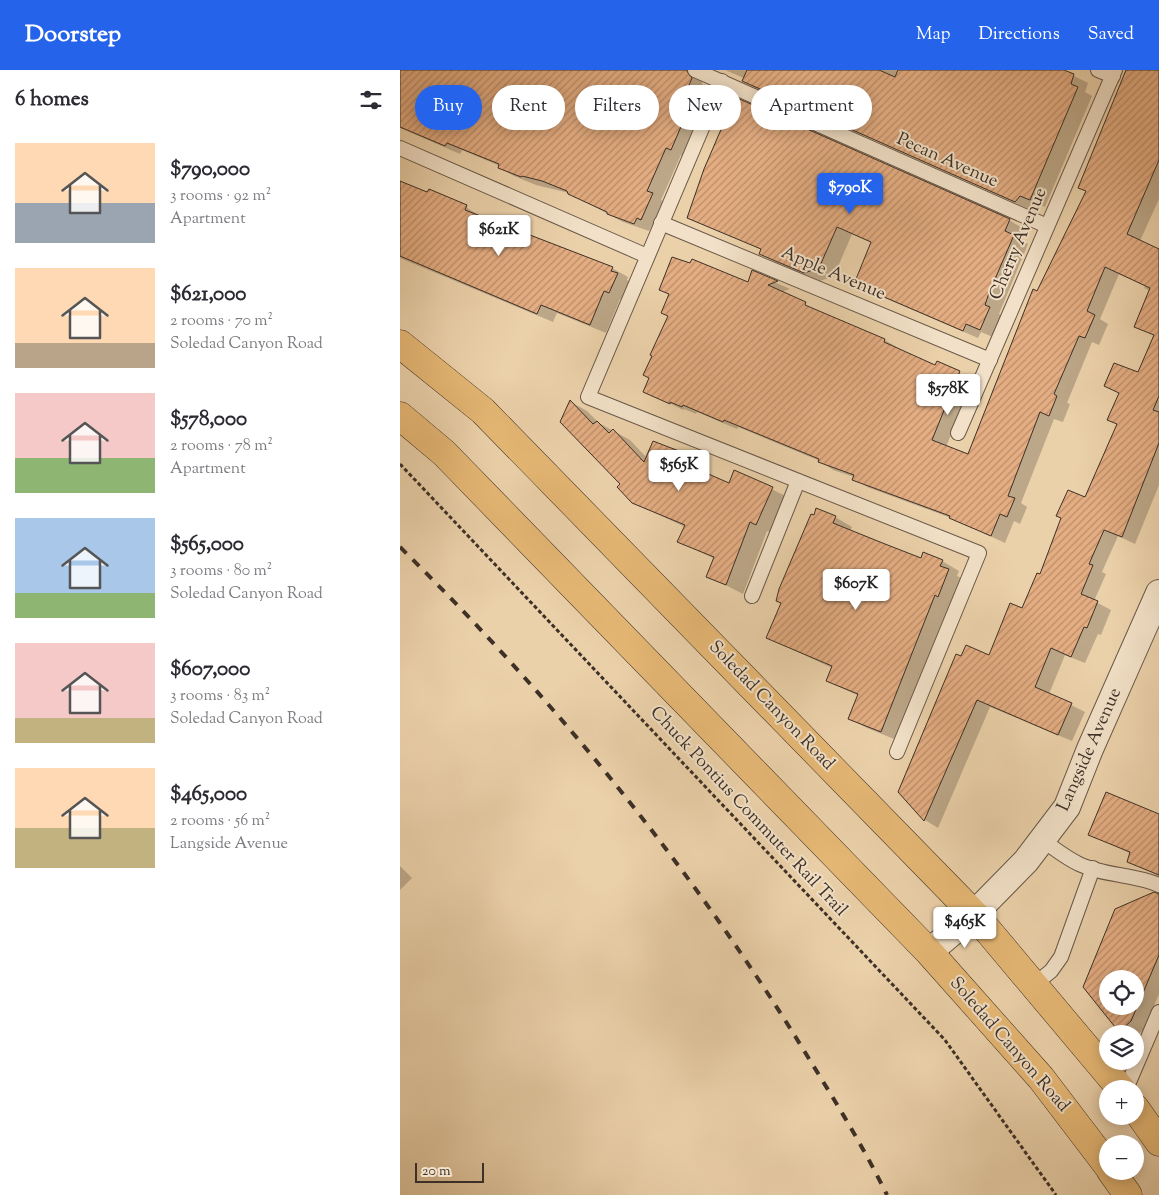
<!DOCTYPE html>
<html lang="en">
<head>
<meta charset="utf-8">
<style>
	:root { --surface:#fff; --page:#f2f2f3; --text:#2b2b33; --muted:#7c7c81; --accent:#2563eb }
	body { margin:0; font-family:"Sorts Mill Goudy",serif; background:var(--page); color:var(--text); height:100vh; display:flex; flex-direction:column; font-size:19px; white-space:nowrap }
	* { box-sizing:border-box; margin:0 }
	p { font-size:16px; color:var(--muted) }
	.icon { flex:none; width:28px; height:28px; fill:none; stroke:currentColor; stroke-width:2; stroke-linecap:round; stroke-linejoin:round }
	.map { position:relative; flex:1; overflow:hidden }
	.details { display:flex; flex-direction:column; background:var(--surface); width:400px }
	.details>* { flex:none }
	.hud { position:absolute; left:15px; top:15px; width:475px; height:45px; display:flex; gap:10px }
	.controls { position:absolute; left:699px; top:900px; display:grid; gap:10px }
	.controls a { display:grid; place-items:center; width:45px; height:45px; border-radius:50%; background:var(--surface); box-shadow:0 2px 12px #0003; font-size:25px }
	.scale { position:absolute; left:15px; bottom:12px; width:69px; box-sizing:border-box; padding-left:5px; border:2px solid #3d3027; border-top:0; font-size:14px; line-height:18px; white-space:nowrap; color:#3d3027; -webkit-text-stroke:4px #f2e1c8; paint-order:stroke }
	.price { position:absolute; translate:-50% -42px; padding:0 11px; border-radius:5px; background:#fff; color:#222; font-size:16px; line-height:32px; filter:drop-shadow(0 1px 2px #0008) }
	.price::after { content:''; position:absolute; left:50%; top:30px; width:15px; height:11px; margin-left:-8px; background:inherit; clip-path:polygon(0 0,100% 0,50% 100%) }
	.price.on { background:var(--accent); color:#fff }
	ul { padding:0; list-style:none }
	li { display:flex; align-items:center; gap:15px; height:125px; padding:0 15px }
	li span { display:grid; place-items:center; flex:none; width:140px; height:100px; border-radius:0px; color:#555 }
	li>.icon { margin-inline-start:auto }
	span .icon { width:60px; height:60px; fill:#fffc; stroke-width:1 }
	li b { font-size:21px }
	h2 { display:flex; justify-content:space-between; align-items:center; height:60px; padding:0 15px; font-size:21px }
	.pill { padding:0 18px; border-radius:22px; background:var(--surface); box-shadow:0 2px 12px #0003; font-size:18px; line-height:45px }
	.pill.on { background:var(--accent); color:#fff }
	header { display:flex; align-items:center; gap:30px; box-sizing:border-box; height:70px; padding:0 25px; background:var(--accent); color:#fff }
	header strong { font-size:24px }
	nav { display:flex; gap:28px; margin-inline-start:auto; font-size:18px }
	main { display:flex; flex:1; min-height:0 }
	.map>svg:first-child { display:block }
</style>
</head>
<body>
<header>
<strong>Doorstep</strong>
<nav><a>Map</a><a>Directions</a><a>Saved</a></nav>
</header>
<main>
<section class="details">
<h2>6 homes<svg class="icon" aria-label="filters" viewBox="0 0 24 24"><path d="M4 7h16M4 17h16"/><circle cx="9" cy="7" r="2"/><circle cx="15" cy="17" r="2"/></svg></h2>
<ul>
<li><span style="background:linear-gradient(#ffd9b3 60%,#9aa5b1 0)"><svg class="icon" aria-label="home" viewBox="0 0 24 24"><path d="M3 11l9-7 9 7M6 9v11h12V9"/></svg></span><div><b>$790,000</b><p>3 rooms · 92 m²</p><p>Apartment</p></div></li>
<li><span style="background:linear-gradient(#ffd9b3 75%,#b9a48a 0)"><svg class="icon" aria-label="home" viewBox="0 0 24 24"><path d="M3 11l9-7 9 7M6 9v11h12V9"/></svg></span><div><b>$621,000</b><p>2 rooms · 70 m²</p><p>Soledad Canyon Road</p></div></li>
<li><span style="background:linear-gradient(#f6c9c9 65%,#8fb573 0)"><svg class="icon" aria-label="home" viewBox="0 0 24 24"><path d="M3 11l9-7 9 7M6 9v11h12V9"/></svg></span><div><b>$578,000</b><p>2 rooms · 78 m²</p><p>Apartment</p></div></li>
<li><span style="background:linear-gradient(#a9c7e8 75%,#8fb573 0)"><svg class="icon" aria-label="home" viewBox="0 0 24 24"><path d="M3 11l9-7 9 7M6 9v11h12V9"/></svg></span><div><b>$565,000</b><p>3 rooms · 80 m²</p><p>Soledad Canyon Road</p></div></li>
<li><span style="background:linear-gradient(#f6c9c9 75%,#c2b280 0)"><svg class="icon" aria-label="home" viewBox="0 0 24 24"><path d="M3 11l9-7 9 7M6 9v11h12V9"/></svg></span><div><b>$607,000</b><p>3 rooms · 83 m²</p><p>Soledad Canyon Road</p></div></li>
<li><span style="background:linear-gradient(#ffd9b3 60%,#c2b280 0)"><svg class="icon" aria-label="home" viewBox="0 0 24 24"><path d="M3 11l9-7 9 7M6 9v11h12V9"/></svg></span><div><b>$465,000</b><p>2 rooms · 56 m²</p><p>Langside Avenue</p></div></li>
</ul>
</section>
<div class="map">
<svg width="759" height="1125" viewBox="0 0 759 1125">
	<defs>
		<pattern id="building-hatch" width="6" height="6" patternUnits="userSpaceOnUse" patternTransform="scale(1.25)"><rect width="6" height="6" fill="#e4ad82"/><path d="M-1 1l2-2M0 6l6-6M5 7l2-2" fill="none" stroke="#ba8d6a"/></pattern>
	</defs>
	<rect width="100%" height="100%" fill="#ebd1aa"/>
	<filter id="stains"><feTurbulence type="fractalNoise" baseFrequency=".004" numOctaves="4"/><feColorMatrix values="0 0 0 0 .2 0 0 0 0 .09 0 0 0 0 .02 0 0 0 .5 -.17"/></filter>
	<radialGradient id="worn" r=".72"><stop offset=".6" stop-color="#630" stop-opacity="0"/><stop offset="1" stop-color="#630" stop-opacity=".3"/></radialGradient>
	<g fill="#0003" fill-rule="evenodd">
		<path d="M0,0h308l-7,5 1,9 4,4 -5,11 8,5 -23,53 -5,-2 -20,45 6,3 -11,25 -4,-2 -3,5 -26,-9 -54,-29 -33,-8 -22,-9 -15,-9 1,-1 -38,-16 -2,4 -60,-26z"/>
		<path d="M325,0h337l26,13 -3,9 7,4 -47,111 -9,-4 -5,7 -273,-121 -15,-8 1,-3z"/>
		<path d="M718,22l41,16v91l-19,42 19,9v235l-24,59 -17,-8 -16,36 4,2 -12,27 17,9 -10,25 -3,-1 -13,29 -20,-8 -16,39 36,18 -13,29 -82,-34 -52,121 -13,-8 -26,-28 63,-134 27,-2 34,-47 63,-110 32,-74 -9,-5 11,-26 -14,-8 33,-12 16,-38 -19,-10 14,-35 -6,-3 1,-2 -26,-12 -19,45 8,5 -9,21 -7,-3 -25,61 3,1 -7,18 -9,-3 -33,84 6,4 -7,17 -6,-3 -9,22 -54,-25 -84,-31 -13,-10 -21,-7 -13,-9 -82,-34 -1,2 -40,-17 -1,2 -12,-5 -1,1 -38,-19 103,-108 5,-11 37,17 -9,3 38,20 66,28 13,8 -1,2 39,17 1,-4 36,17 -27,67 23,8 69,-163 49,-101 14,-53 -2,-1z"/>
		<path d="M0,113l66,24 15,10 131,51 16,9 -1,3 6,4 -8,17 -5,-2 -14,34 -49,-20 -4,9 -153,-64z"/>
		<path d="M288,147l321,3 15,9 -4,11 8,4 -24,58 -5,12 5,2 -9,22 -14,-6 -3,6 -107,-46 -15,-8 16,-41 -20,-9 -18,42 -14,5 -45,-19 -14,-8 1,-4z"/>
		<path d="M171,332l16,9 12,12 31,17 17,18 44,-1 17,10 -3,7 25,10 5,-12 55,26 -17,35 -6,-2 -24,63 -35,-18 7,-17 -36,-17 6,-15 -53,-25z"/>
		<path d="M435,447l17,10 -2,4 71,29 21,1 17,10 -2,5 8,4 -66,161 -32,-13 -17,-9 9,-23 -32,-15 5,-13 -64,-30z"/>
		<path d="M759,746v60l-31,-15 3,-7 -42,-20z"/>
		<path d="M0,796l12,12 -12,12z"/>
		<path d="M759,824v100l-15,35 -9,8v-3h-10l-5,-3 -36,-45zM708,909h27v27h-27z"/>
	</g>
	<g fill="url(#building-hatch)" stroke="#3d3027" fill-rule="evenodd">
		<path d="M0,0h286l6,8 -5,12 8,4 -24,56 -5,-2 -19,43 6,2 -12,27 -4,-2 -3,6 -27,-10v-2l-39,-18 -1,-3 -25,-10 -20,-5 -1,1 -23,-9 1,-4 -52,-21 -2,3 -45,-19z"/>
		<path d="M347,0h132l16,7 3,-7h166l10,4 -3,10 7,3 -48,113 -10,-4 -5,6 -273,-121z"/>
		<path d="M726,0h33v90l-32,74 32,15v147l-6,14 6,2v31l-37,94 -18,-7 -15,34 4,1 -12,29 17,7 -11,27 -3,-1 -13,30 -20,-9 -16,39 37,16 -14,32 -81,-35 -53,121 -26,-29 58,-138 5,2 5,-11 23,10 21,-52 12,5 15,-35 3,1 21,-56 -5,-2 12,-26 17,7 32,-73 -10,-4 12,-27 -15,-7 10,-23 24,9 16,-37 -20,-8 16,-39 -45,-21 -18,44 8,4 -10,23 -6,-2 -25,58 3,2 -8,20 -9,-4 -32,84 7,2 -8,19 -7,-3 -9,22 -42,-18 1,-2 -98,-36 2,-5 -36,-13 1,-3 -95,-39 -1,2 -40,-17 -1,2 -12,-5v2l-27,-12 6,-14 -6,-3 9,-19 -2,-1 18,-39 -7,-3 8,-19 -10,-4 13,-33 18,6 2,-4 56,23 4,-12 26,11 -10,4 38,17 -1,3 80,34 -1,3 51,23 2,-4 23,10 -28,69 36,14 65,-165 4,2 49,-100 -8,-3z"/>
		<path d="M335,27l275,122 -5,12 9,4 -25,58 -4,12 5,2 -10,23 -14,-6 -3,7 -109,-47 17,-42 -34,-15 -18,41 -15,5 -45,-19 2,-5 -74,-31 17,-49z"/>
		<path d="M0,111l27,11 2,-3 38,16 -2,5 148,57 -2,4 7,2 -9,20 -5,-2 -14,34 -49,-20 -4,9 -137,-58z"/>
		<path d="M170,330l23,24 4,-3 12,12 4,-4 31,33 9,-21 39,15 -4,9 41,18 5,-13 39,17 -17,38 -6,-3 -24,63 -20,-8 8,-20 -37,-15 8,-17 -53,-22 -15,-16 3,-3 -60,-62z"/>
		<path d="M416,438l20,8 -3,7 52,21 36,14 2,-6 20,8 -3,6 9,3 -11,28 -3,-2 -54,137 -33,-13 10,-25 -32,-13 6,-15 -66,-28 15,-35 -5,-2 3,-12 32,-75 3,1z"/>
		<path d="M706,722l53,22v61l-32,-13 3,-10 -42,-17z"/>
		<path d="M754,822l5,2v61l-28,66 -12,11 -36,-45 32,-78zM708,909h27v27h-27z"/>
	</g>
	<g fill="none" stroke-linecap="round" stroke-linejoin="round">
		<defs>
			<g id="lane">
				<path d="M295,0l352,156"/>
				<path d="M698,0l15,6"/>
				<path d="M322,11l-134,316 391,156 -82,199"/>
				<path d="M0,78l247,108"/>
				<path d="M261,153l329,137"/>
				<path d="M558,363l157,-363"/>
				<path d="M352,526l46,-115"/>
				<path d="M642,770c12,8 24,18 37,24 25,12 55,10 80,21"/>
				<path d="M635,914l16,-13 10,-14 32,-89"/>
				<path d="M726,1019l33,-77"/>
			</g>
			<path id="street" d="M529,882l45,-38 52,-53 41,-54 23,-58 69,-156"/>
			<g id="primary">
				<path d="M0,274l83,67 491,503 147,175"/>
				<path d="M0,346l44,37 485,499 112,126 67,88"/>
				<path d="M735,1038l24,34"/>
				<path d="M711,1101l17,24"/>
			</g>
		</defs>
		<use href="#lane" stroke="#685848" stroke-width="16"/>
		<use href="#street" stroke="#685848" stroke-width="28"/>
		<use href="#primary" stroke="#3d3027" stroke-width="29"/>
		<path stroke="#3d3027" stroke-width="3" stroke-dasharray="4 2.5" stroke-linecap="butt" d="M0,394l545,576 111,155"/>
		<use href="#lane" stroke="#f2e1c8" stroke-width="14"/>
		<use href="#street" stroke="#f2e1c8" stroke-width="26"/>
		<use href="#primary" stroke="#e6b875" stroke-width="28"/>
		<path stroke="#3d3027" stroke-width="4" stroke-dasharray="9 9" stroke-linecap="butt" d="M0,477c150,148 283,310 395,489 32,52 65,104 92,159"/>
	</g>
	<g text-anchor="middle" dominant-baseline="central" stroke-width="4" stroke-linejoin="round" paint-order="stroke">
		<g font-size="18" fill="#3d3027" stroke="#f2e1c8">
			<text transform="translate(547 91) rotate(24)">Pecan Avenue</text>
			<text transform="translate(619 174) rotate(-67)">Cherry Avenue</text>
			<text transform="translate(433 204) rotate(23)">Apple Avenue</text>
			<text transform="translate(371 636) rotate(46)">Soledad Canyon Road</text>
			<text transform="translate(690 680) rotate(-66)">Langside Avenue</text>
			<text transform="translate(348 742) rotate(47)">Chuck Pontius Commuter Rail Trail</text>
			<text transform="translate(609 975) rotate(49)">Soledad Canyon Road</text>
		</g>
	</g>
	<rect width="100%" height="100%" filter="url(#stains)"/>
	<rect width="100%" height="100%" fill="url(#worn)"/>
</svg>
<div class="controls">
<a><svg class="icon" aria-label="locate" viewBox="0 0 24 24"><circle cx="12" cy="12" r="6"/><path d="M12 2v4M12 18v4M2 12h4M18 12h4"/></svg></a>
<a><svg class="icon" aria-label="layers" viewBox="0 0 24 24"><path d="M12 4l9 5-9 5-9-5zM3 14l9 5 9-5"/></svg></a>
<a>+</a>
<a>−</a>
</div>
<div class="scale">20 m</div>
<b class="price on" style="left:450px;top:145px">$790K</b>
<b class="price" style="left:99px;top:187px">$621K</b>
<b class="price" style="left:548px;top:346px">$578K</b>
<b class="price" style="left:279px;top:422px">$565K</b>
<b class="price" style="left:456px;top:541px">$607K</b>
<b class="price" style="left:565px;top:879px">$465K</b>
<div class="hud">
<a class="pill on">Buy</a>
<a class="pill">Rent</a>
<a class="pill">Filters</a>
<a class="pill">New</a>
<a class="pill">Apartment</a>
</div>
</div>
</main>
</body>
</html>
